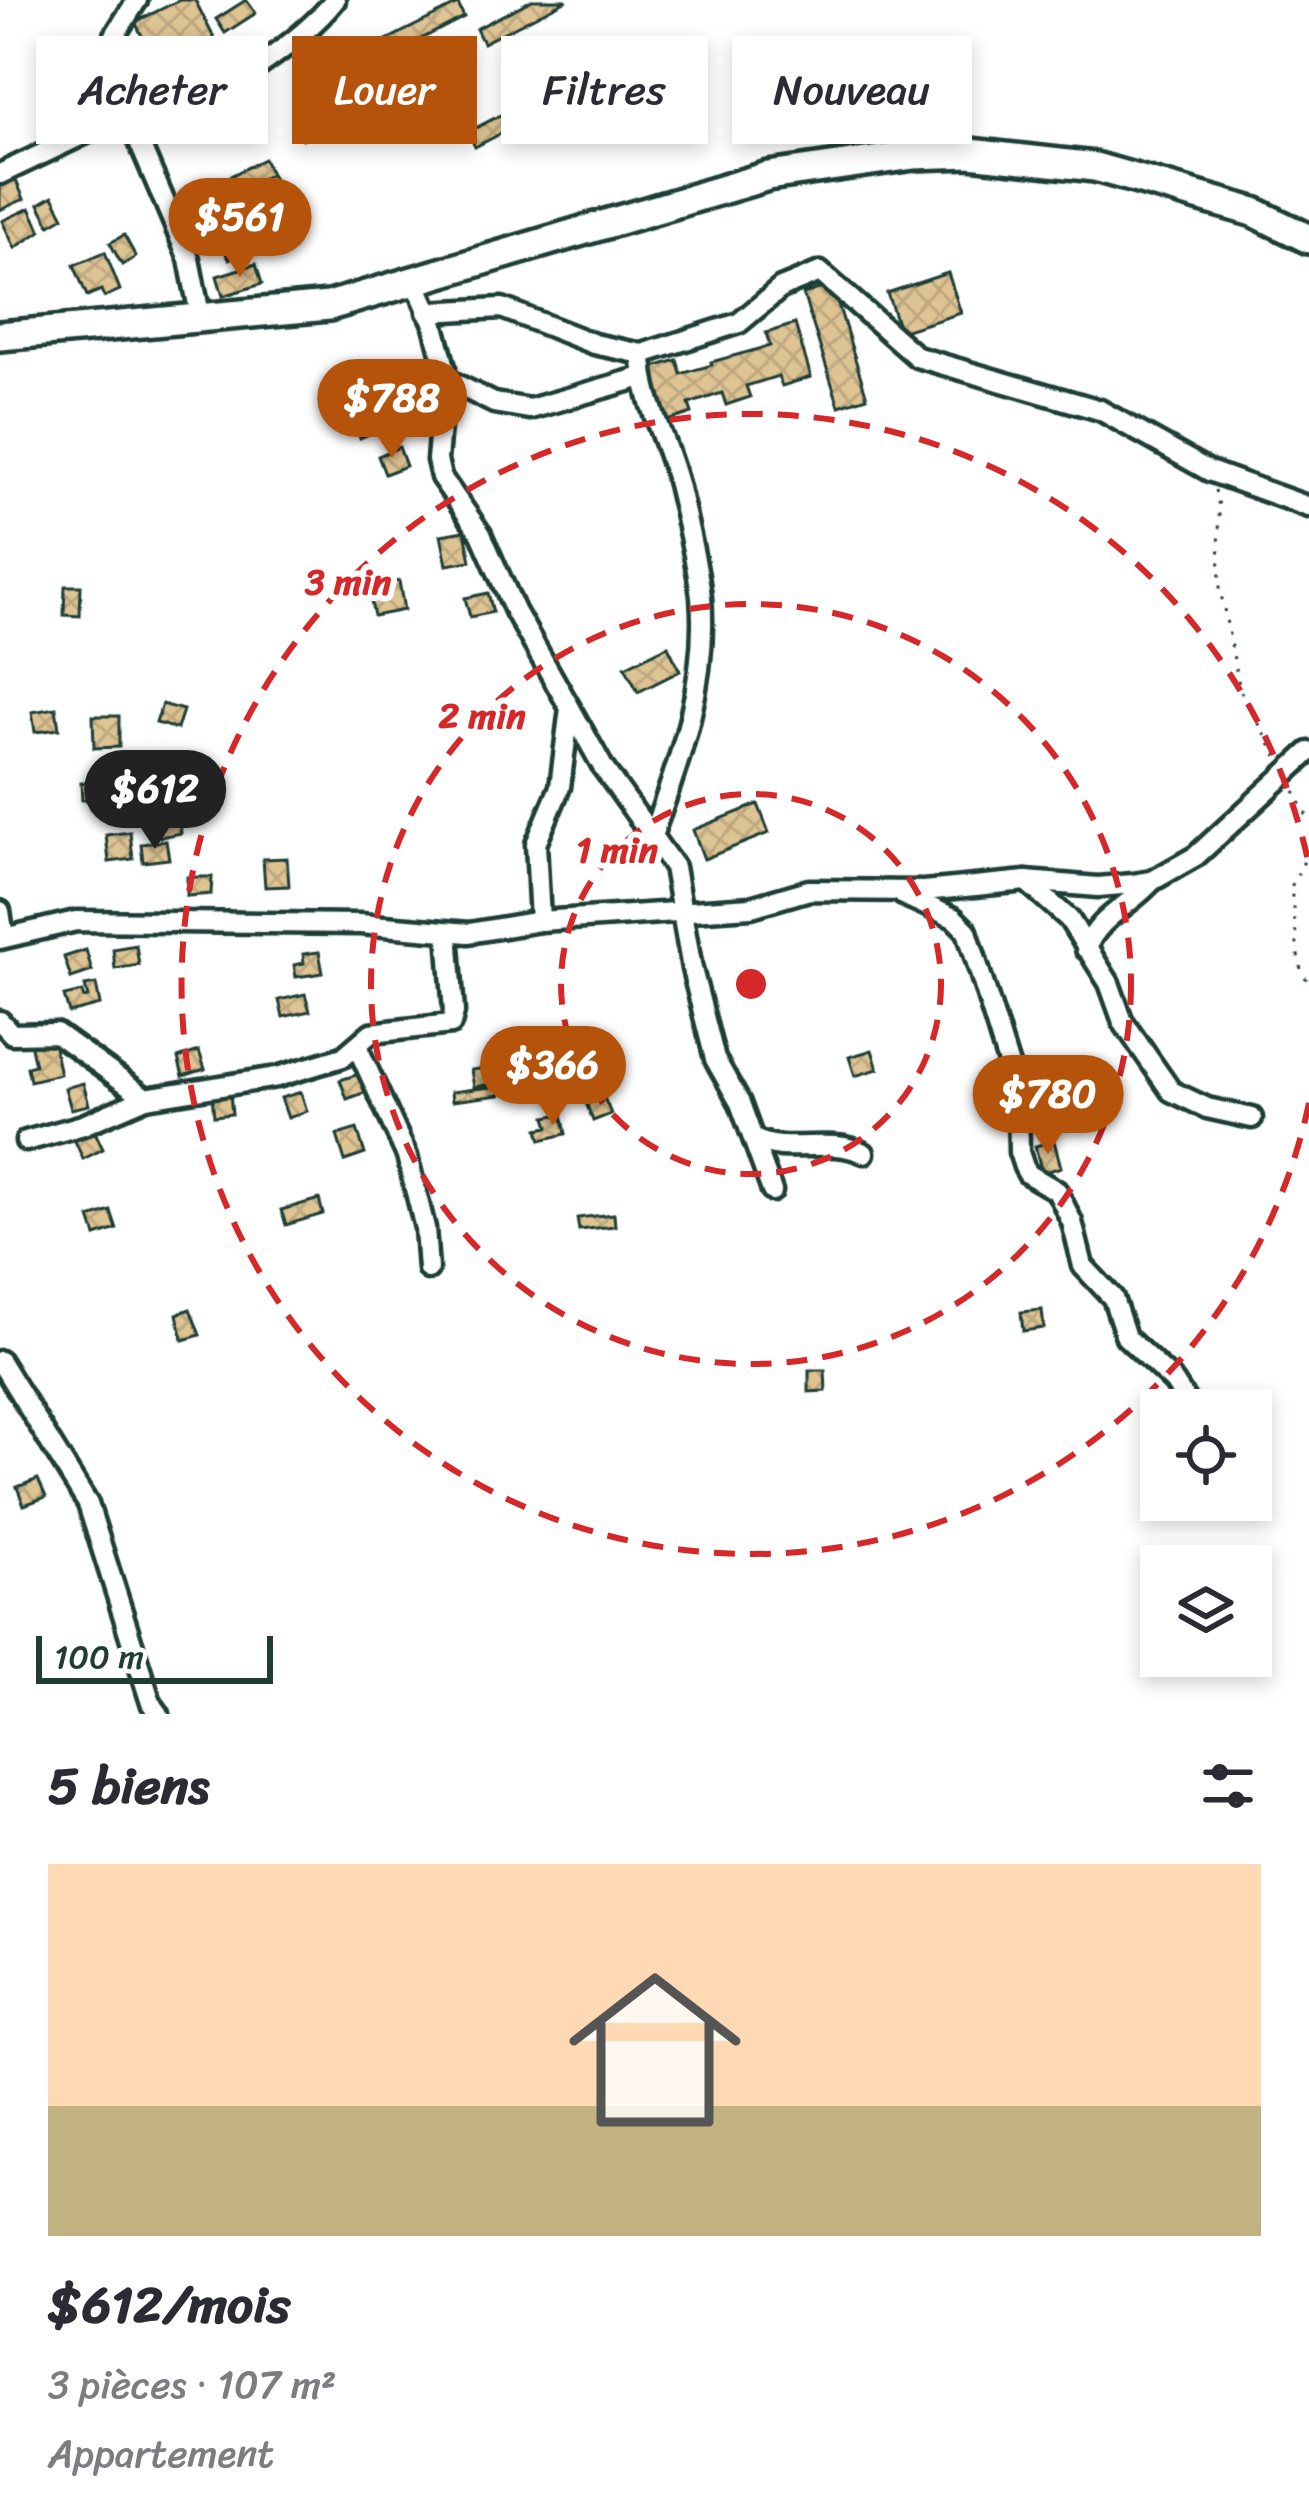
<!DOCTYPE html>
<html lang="fr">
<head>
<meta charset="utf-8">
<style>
	:root { --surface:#fff; --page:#f2f2f3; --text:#2b2b33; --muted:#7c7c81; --accent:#b45309 }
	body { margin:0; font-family:Sriracha,sans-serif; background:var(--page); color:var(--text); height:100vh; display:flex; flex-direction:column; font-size:45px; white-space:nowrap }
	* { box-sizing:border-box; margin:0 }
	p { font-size:39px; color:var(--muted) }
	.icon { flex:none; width:66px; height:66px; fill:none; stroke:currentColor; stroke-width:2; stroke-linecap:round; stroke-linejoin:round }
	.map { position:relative; height:1714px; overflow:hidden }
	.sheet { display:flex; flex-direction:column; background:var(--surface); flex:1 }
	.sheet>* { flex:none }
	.hud { position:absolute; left:36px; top:36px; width:1239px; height:108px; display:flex; gap:24px }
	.controls { position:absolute; left:1140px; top:1389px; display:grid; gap:24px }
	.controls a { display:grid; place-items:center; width:132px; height:132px; border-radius:0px; background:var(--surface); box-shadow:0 6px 18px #0003; font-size:60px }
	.scale { position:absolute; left:36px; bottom:30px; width:237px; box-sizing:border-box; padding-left:12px; border:6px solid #1f3d34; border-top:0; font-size:33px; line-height:42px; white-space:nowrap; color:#1f3d34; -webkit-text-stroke:9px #fff; paint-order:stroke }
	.price { position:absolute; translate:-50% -102px; padding:0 27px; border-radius:42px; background:var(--accent); color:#fff; font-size:39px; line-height:78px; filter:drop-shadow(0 3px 6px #0008) }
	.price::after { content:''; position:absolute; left:50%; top:72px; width:36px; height:27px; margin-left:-18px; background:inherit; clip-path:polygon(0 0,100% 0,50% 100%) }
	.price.current { background:#222; color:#fff }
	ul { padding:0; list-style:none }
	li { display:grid; align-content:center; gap:24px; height:636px; padding:0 48px }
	li span { display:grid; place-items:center; height:372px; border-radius:0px; color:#555 }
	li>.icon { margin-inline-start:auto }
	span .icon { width:216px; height:216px; fill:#fffc; stroke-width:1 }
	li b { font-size:51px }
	h2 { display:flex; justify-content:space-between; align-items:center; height:144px; padding:0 48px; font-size:51px }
	.tag { padding:0 42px; border-radius:0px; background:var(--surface); box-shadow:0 6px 18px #0003; font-size:42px; line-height:108px }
	.tag.current { background:var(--accent); color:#fff }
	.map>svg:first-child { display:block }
</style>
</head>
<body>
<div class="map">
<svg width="1309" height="1714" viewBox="0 0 1309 1714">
	<defs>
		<pattern id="building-cross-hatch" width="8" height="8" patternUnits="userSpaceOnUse" patternTransform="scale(3)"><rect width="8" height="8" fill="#dec393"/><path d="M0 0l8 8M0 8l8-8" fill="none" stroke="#bea87f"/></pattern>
	</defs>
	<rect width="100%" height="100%" fill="#fff"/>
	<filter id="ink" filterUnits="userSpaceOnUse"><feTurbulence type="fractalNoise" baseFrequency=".00833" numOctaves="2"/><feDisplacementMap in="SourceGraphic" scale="24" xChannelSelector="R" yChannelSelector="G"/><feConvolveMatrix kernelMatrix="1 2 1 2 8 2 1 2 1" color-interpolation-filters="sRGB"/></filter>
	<g filter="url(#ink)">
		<g fill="url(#building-cross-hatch)" stroke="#1f3d34" stroke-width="3">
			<path d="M180,0h15l36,72 -57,28 -39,-78z"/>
			<path d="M246,0l10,13 -31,20 -9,-14z"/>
			<path d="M532,0h35l-84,43 -7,-14z"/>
			<path d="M458,4l6,13 -96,49 -7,-13z"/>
			<path d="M319,32l25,45 -14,8 -25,-45z"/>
			<path d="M574,77l7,15 -106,55 -7,-15z"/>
			<path d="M74,106l9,17 -25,13 -9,-23 8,-4 3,5z"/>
			<path d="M335,106l7,14 -39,19 -7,-14z"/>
			<path d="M264,159l7,15 -66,34 -8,-15z"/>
			<path d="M271,174l26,50 -14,7 -25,-50z"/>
			<path d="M15,178l9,21 -24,11v-25z"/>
			<path d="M53,196l11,21 -14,8 -11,-21z"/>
			<path d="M215,203l17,33 -12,6 -17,-33z"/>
			<path d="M30,208l11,23 -26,17 -13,-27z"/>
			<path d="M275,214l8,17 -54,28 -9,-17z"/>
			<path d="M124,235l12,22 -14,8 -12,-22z"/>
			<path d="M105,252l15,38 -16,7 -3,-7 -14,6 -13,-31z"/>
			<path d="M256,264l6,20 -39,12 -6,-20z"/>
			<path d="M948,273l13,40 -61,19 -13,-39z"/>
			<path d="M832,285l35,112 -28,9 -36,-112z"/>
			<path d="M795,324l16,53 -29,9 -4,-10 -32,10 4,11 -24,8 -4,-12 -33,11 3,9 -27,9 -17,-53 29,-9 4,14 31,-9 -1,-3 59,-16 -4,-13z"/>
			<path d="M377,412l6,16 -23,10 -7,-16z"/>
			<path d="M399,447l7,19 -21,8 -7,-18z"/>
			<path d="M465,531l6,30 -24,4 -6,-30z"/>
			<path d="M399,581l5,29 -30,6 -6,-29z"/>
			<path d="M65,586h16l-1,30 -16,-1z"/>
			<path d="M488,593l5,19 -23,5 -5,-19z"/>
			<path d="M668,646l12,25 -42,21 -13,-25z"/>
			<path d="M162,704l21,6 -6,19 -21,-6z"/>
			<path d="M56,708l3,21 -24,3 -3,-20z"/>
			<path d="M93,716h26v31l-25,1z"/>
			<path d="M196,772l2,18 -23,2 -2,-17z"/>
			<path d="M102,781l1,18 -21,1 -1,-17z"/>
			<path d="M758,804l11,29 -65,26 -11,-29z"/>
			<path d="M177,808l4,25 -21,4 -5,-25z"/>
			<path d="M130,832l3,27 -24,3 -3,-27z"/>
			<path d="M166,841l3,18 -26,3 -2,-18z"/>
			<path d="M287,858l2,28 -24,1 -2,-28z"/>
			<path d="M187,877h25l-1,17 -24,2z"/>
			<path d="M136,945l3,20 -24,4 -2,-20z"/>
			<path d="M86,950l6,21 -21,7 -7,-21z"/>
			<path d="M319,952l4,21 -27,4 -2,-12 10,-2 -1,-9z"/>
			<path d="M96,984l4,21 -31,8 -5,-17 18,-4 2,6 4,-1 -3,-11z"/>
			<path d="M305,994l5,17 -27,6 -4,-17z"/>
			<path d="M52,1038l8,36 -30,7 -3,-14 8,-2 -5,-22z"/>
			<path d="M872,1050l6,19 -23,7 -6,-19z"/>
			<path d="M199,1051l6,18 -22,7 -5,-18z"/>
			<path d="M494,1067l3,16 -23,4 -3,-17z"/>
			<path d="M521,1071l1,18 -20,2 -1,-19z"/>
			<path d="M996,1071v4l8,-1 2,15 -19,5v-4l-7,1 -2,-14z"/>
			<path d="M362,1073l7,18 -22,8 -7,-19z"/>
			<path d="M83,1083l6,22 -18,4 -6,-21z"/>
			<path d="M499,1086l1,9 -48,6 -1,-9z"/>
			<path d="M301,1092l6,19 -19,7 -7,-20z"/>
			<path d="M602,1093l9,21 -18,7 -8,-21z"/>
			<path d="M230,1094l2,20 -18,2 -2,-20z"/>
			<path d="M562,1114l4,20 -25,6 -3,-11 11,-2 -3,-10z"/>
			<path d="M357,1129l8,25 -20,7 -8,-26z"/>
			<path d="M95,1132l8,17 -20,10 -8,-18z"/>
			<path d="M1054,1141l7,26 -19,6 -7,-27z"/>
			<path d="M319,1199l4,15 -37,11 -5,-15z"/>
			<path d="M111,1211l6,18 -21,7 -6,-18z"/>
			<path d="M614,1214l1,12 -36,4 -2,-12z"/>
			<path d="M190,1309l10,26 -17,5 -6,-26z"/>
			<path d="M1042,1310l2,18 -21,3 -2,-19z"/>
			<path d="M809,1370h16l1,21 -17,1z"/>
			<path d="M38,1479l8,18 -22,8 -7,-18z"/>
		</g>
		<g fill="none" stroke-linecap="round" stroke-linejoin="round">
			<defs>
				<g id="minor">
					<path d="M137,0l-22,35 10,22 14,51"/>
					<path d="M128,116l61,143 11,56"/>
					<path d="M0,174l139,-66 23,15c51,-25 138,-78 173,-123"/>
					<path d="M415,281l18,41 12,45 -8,93 4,17 40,57 34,77 55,97 -10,79 -24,57 4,77"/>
					<path d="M427,312l75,-4 92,36 48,10 97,-31 42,-35 39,-16 97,85 183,53 109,61 100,36"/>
					<path d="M642,354c0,47 26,88 37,134 8,35 18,73 22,109 7,81 -20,162 -48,236"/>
					<path d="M446,379l48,24 36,6 112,-32"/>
					<path d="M570,708l34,61 70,98 18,102 23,90 25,44 32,88"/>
					<path d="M1026,881l43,38 40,64 14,39 48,69 36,17 45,10"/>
					<path d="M903,895l51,23 13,13 51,164 1,57 5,15 4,7 29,17 15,31 11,44 30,32 13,39 48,45 18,28"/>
					<path d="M0,911l4,26"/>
					<path d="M0,939l76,-18 284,3 109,9 71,-12 211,-14 58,-17 115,1 102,-10 72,6 35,-3 19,-3 44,-25 113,-104"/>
					<path d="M1086,949c13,-33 44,-43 66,-68"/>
					<path d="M0,1021l12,13 44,-1 90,65 131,-21 66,-20 28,-24 80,-9 3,-12 -6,-79"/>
					<path d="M357,1046l50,110 18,72 3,41"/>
					<path d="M754,1139c35,17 73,-3 110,14"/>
					<path d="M26,1141l57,-16 63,-27"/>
					<path d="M0,1361l88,143 63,199 8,11"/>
					<path d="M1251,1470l9,31"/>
				</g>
				<path id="secondary" d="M0,336l329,-30 439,-130 146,-21 56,-2 125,14 159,45 55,27"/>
			</defs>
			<use href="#minor" stroke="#1f3d34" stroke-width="27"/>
			<use href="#secondary" stroke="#1f3d34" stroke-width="36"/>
			<g stroke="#1f3d34" stroke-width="3" stroke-dasharray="3 9" stroke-linecap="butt">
				<path d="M1215,490l4,16 1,83 20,101 37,66"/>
				<path d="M1295,791l14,30"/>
				<path d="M1309,851l-18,36 8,77 10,21"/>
			</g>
			<use href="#minor" stroke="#fff" stroke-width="18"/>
			<use href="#secondary" stroke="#fff" stroke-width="27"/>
		</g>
	</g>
	<g fill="none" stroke="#d62828" stroke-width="6" stroke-dasharray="21 15">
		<circle cx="751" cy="984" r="190"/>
		<circle cx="751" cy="984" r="380"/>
		<path d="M1309 1103A570 570 0 1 1 1309 865"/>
	</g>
	<circle cx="751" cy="984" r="18" fill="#d62828" stroke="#fff" stroke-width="6"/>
	<g font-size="36" text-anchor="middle" font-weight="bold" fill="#d62828" stroke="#fff" stroke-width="12" stroke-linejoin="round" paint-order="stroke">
		<text x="348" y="594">3 min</text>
		<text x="482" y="728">2 min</text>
		<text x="617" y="862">1 min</text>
	</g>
</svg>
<div class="controls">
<a><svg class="icon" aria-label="locate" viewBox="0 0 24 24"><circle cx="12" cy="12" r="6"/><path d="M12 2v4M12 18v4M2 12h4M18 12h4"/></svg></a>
<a><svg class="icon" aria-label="layers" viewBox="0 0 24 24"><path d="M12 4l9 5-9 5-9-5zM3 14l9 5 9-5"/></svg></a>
</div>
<div class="scale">100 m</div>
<b class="price" style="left:240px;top:280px">$561</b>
<b class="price" style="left:392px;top:461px">$788</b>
<b class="price current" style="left:155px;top:852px">$612</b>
<b class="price" style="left:553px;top:1128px">$366</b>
<b class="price" style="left:1048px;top:1157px">$780</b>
<div class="hud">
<a class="tag">Acheter</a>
<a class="tag current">Louer</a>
<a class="tag">Filtres</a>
<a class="tag">Nouveau</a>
</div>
</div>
<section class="sheet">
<h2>5 biens<svg class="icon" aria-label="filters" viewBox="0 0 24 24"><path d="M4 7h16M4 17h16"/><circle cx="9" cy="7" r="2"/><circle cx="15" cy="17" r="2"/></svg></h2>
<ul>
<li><span style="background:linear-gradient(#ffd9b3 65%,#c2b280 0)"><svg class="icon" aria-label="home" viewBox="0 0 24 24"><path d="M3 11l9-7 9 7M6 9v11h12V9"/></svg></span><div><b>$612/mois</b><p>3 pièces · 107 m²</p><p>Appartement</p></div></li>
</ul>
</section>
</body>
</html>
